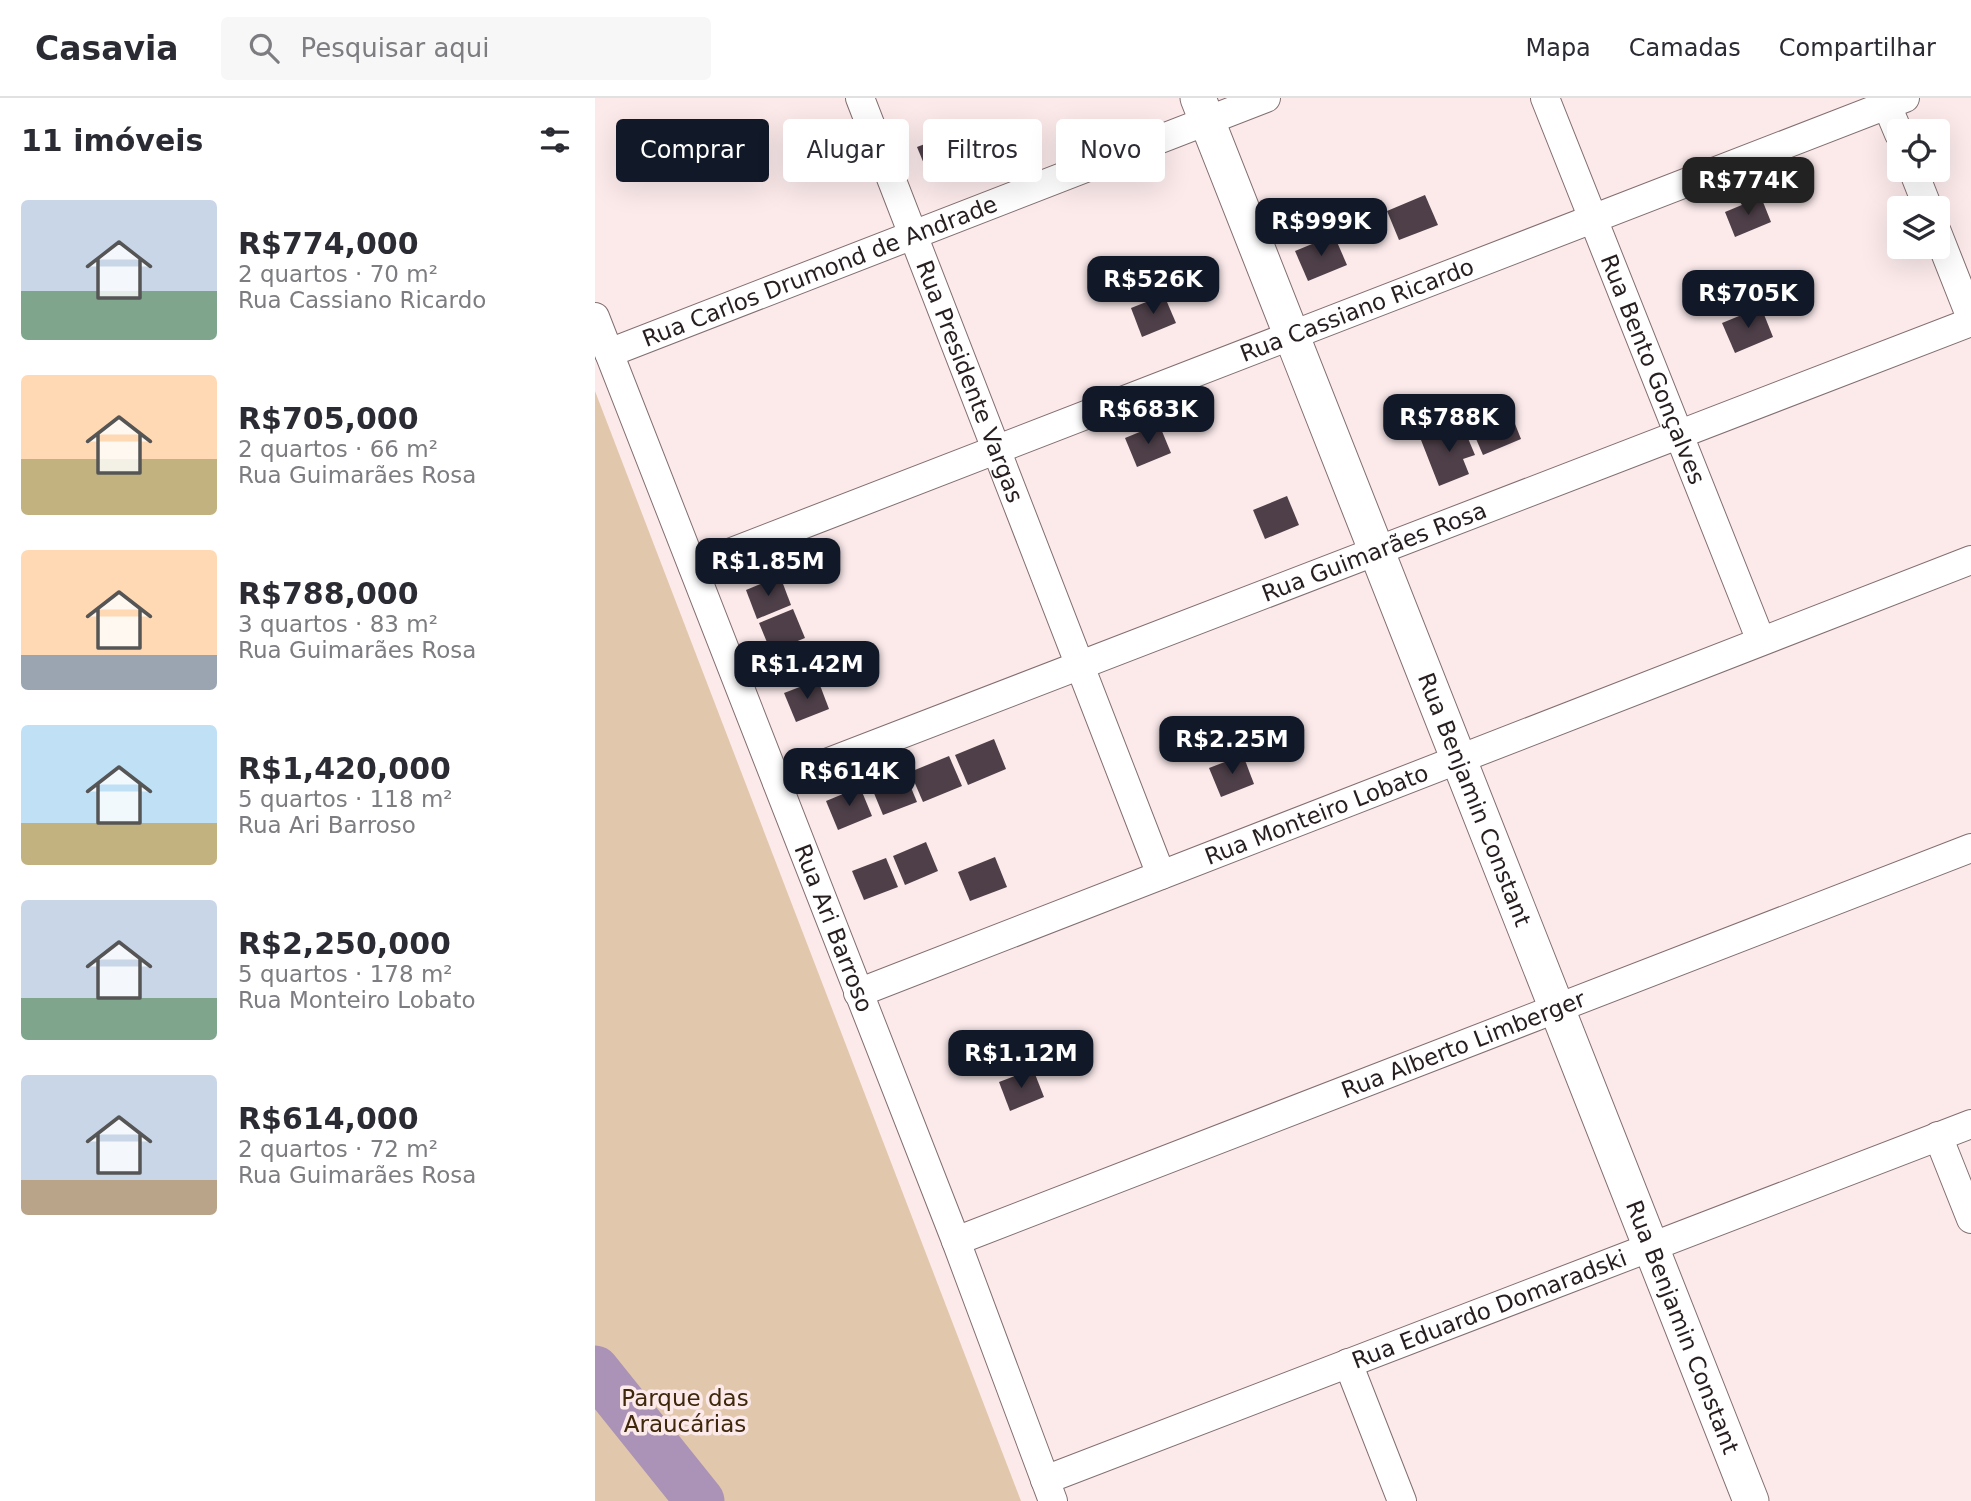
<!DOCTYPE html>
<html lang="pt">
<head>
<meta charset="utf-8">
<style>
	:root { --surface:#fff; --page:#f7f7f7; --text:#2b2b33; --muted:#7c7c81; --line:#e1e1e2; --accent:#111827 }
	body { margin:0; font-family:"DejaVu Sans",sans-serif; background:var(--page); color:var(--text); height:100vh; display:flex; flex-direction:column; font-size:26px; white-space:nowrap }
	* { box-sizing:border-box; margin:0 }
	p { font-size:23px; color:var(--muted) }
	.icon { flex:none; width:38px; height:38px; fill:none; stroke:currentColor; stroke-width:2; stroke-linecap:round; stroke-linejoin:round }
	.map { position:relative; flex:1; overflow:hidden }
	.side { display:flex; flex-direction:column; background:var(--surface); width:595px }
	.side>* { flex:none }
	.banner { position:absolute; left:21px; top:21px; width:665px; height:63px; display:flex; gap:14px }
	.fabs { position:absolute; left:1292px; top:21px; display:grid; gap:14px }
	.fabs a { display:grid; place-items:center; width:63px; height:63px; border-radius:7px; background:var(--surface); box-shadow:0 7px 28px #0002; font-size:35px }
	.price { position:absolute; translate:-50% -60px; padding:0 16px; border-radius:14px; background:var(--accent); color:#fff; font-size:23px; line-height:46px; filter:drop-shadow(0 2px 4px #0008) }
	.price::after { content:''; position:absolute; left:50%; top:42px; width:21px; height:16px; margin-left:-10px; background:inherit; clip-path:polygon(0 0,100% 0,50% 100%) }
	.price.current { background:#222; color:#fff }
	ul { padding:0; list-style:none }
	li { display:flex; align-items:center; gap:21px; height:175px; padding:0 21px }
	li span { display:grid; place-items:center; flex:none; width:196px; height:140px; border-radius:7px; color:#555 }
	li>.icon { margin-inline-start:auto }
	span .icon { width:84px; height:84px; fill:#fffc; stroke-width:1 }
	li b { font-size:30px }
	h2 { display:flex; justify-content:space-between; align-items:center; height:84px; padding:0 21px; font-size:30px }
	.chip { padding:0 24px; border-radius:7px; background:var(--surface); box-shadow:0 7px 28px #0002; font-size:24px; line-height:63px }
	.chip.current { background:var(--accent); color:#fff }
	header { display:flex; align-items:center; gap:42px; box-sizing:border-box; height:98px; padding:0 35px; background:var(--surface); border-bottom:2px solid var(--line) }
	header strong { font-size:33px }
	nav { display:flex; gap:38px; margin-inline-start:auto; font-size:24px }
	.search { width:490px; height:63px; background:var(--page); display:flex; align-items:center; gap:18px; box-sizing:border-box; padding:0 24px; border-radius:7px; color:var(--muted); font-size:26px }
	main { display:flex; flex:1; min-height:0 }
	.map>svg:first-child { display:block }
</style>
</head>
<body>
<header>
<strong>Casavia</strong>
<div class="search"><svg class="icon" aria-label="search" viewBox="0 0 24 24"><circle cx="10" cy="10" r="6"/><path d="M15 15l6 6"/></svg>Pesquisar aqui</div>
<nav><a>Mapa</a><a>Camadas</a><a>Compartilhar</a></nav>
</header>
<main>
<section class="side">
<h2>11 imóveis<svg class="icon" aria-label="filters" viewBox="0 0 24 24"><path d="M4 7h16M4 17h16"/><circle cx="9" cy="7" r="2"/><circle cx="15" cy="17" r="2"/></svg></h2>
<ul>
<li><span style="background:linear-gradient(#c9d6e8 65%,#7fa58c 0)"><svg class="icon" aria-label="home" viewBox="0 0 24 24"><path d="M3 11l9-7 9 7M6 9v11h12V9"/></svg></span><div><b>R$774,000</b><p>2 quartos · 70 m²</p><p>Rua Cassiano Ricardo</p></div></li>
<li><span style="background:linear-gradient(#ffd9b3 60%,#c2b280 0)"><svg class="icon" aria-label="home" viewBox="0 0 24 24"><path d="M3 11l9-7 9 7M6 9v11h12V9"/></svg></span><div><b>R$705,000</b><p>2 quartos · 66 m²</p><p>Rua Guimarães Rosa</p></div></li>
<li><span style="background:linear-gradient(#ffd9b3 75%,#9aa5b1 0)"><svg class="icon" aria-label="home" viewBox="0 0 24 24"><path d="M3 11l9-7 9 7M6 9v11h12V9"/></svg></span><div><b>R$788,000</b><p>3 quartos · 83 m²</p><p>Rua Guimarães Rosa</p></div></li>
<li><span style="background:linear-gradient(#bfe0f5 70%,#c2b280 0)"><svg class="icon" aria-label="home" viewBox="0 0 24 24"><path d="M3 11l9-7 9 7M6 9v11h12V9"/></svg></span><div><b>R$1,420,000</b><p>5 quartos · 118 m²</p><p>Rua Ari Barroso</p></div></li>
<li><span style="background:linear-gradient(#c9d6e8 70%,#7fa58c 0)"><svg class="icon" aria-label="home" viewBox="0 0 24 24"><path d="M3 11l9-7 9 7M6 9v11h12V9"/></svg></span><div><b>R$2,250,000</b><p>5 quartos · 178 m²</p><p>Rua Monteiro Lobato</p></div></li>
<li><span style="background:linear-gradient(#c9d6e8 75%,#b9a48a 0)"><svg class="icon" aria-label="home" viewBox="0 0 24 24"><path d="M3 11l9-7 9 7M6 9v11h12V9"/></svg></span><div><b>R$614,000</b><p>2 quartos · 72 m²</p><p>Rua Guimarães Rosa</p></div></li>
</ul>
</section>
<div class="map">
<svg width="1376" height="1403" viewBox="0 0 1376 1403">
	<rect width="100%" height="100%" fill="#fceaeb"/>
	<path fill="#e1c8ad" d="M0,293l426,1110h-426z"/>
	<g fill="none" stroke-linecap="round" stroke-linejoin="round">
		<path stroke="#ab93b7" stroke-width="49" d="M0,1272l105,131"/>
	</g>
	<g fill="#4e3f48">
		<path d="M356,36l11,29 -33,13 -12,-29z"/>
		<path d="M830,97l13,30 -39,15 -12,-29z"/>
		<path d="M1166,99l10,25 -36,15 -10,-25z"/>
		<path d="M739,137l13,30 -39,16 -13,-30z"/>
		<path d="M569,197l12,28 -34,14 -11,-29z"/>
		<path d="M1166,209l12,30 -38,16 -13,-30z"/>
		<path d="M914,311l12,30 -38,16 -13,-30z"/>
		<path d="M564,326l12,29 -34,14 -12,-29z"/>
		<path d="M867,326l13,31 -12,4 6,15 -30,12 -18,-46z"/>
		<path d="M692,398l12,29 -34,14 -12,-29z"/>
		<path d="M185,478l11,29 -34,14 -11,-29z"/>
		<path d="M198,511l12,29 -34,14 -12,-29z"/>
		<path d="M223,582l11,29 -33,13 -12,-29z"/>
		<path d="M399,641l12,30 -38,16 -13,-30z"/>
		<path d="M648,657l11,29 -33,13 -12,-29z"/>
		<path d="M354,658l13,30 -39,16 -13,-30z"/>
		<path d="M310,675l12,29 -34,13 -12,-29z"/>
		<path d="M265,689l12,29 -34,14 -12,-29z"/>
		<path d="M331,744l12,29 -33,14 -12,-29z"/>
		<path d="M400,759l12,30 -37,14 -12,-29z"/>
		<path d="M291,760l12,29 -34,13 -12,-29z"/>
		<path d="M438,971l11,28 -34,14 -11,-29z"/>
	</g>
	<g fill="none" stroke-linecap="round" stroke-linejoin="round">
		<defs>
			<g id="minor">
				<path id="s1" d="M265,0l301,777"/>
				<path id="s2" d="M950,0l216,543"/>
				<path d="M1289,0l15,36"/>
				<path d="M1318,72l15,38"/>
				<path d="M1342,134l34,86"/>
				<path id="s3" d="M0,219l361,924 97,260"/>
				<path id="s4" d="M14,255l657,-255"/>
				<path id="s5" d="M98,469l1212,-469"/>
				<path id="s6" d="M182,684l1194,-460"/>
				<path id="s7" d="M263,895l1113,-433"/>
				<path d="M1343,1038l33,83"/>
				<path id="s8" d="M361,1143l1015,-393"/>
				<path d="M753,1265l54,138"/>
				<path id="s9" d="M450,1382l926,-356"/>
			</g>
			<g id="tertiary">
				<path id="s10" d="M603,0l553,1403"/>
			</g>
		</defs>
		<use href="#minor" stroke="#826e70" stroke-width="30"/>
		<use href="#tertiary" stroke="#826e70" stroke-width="37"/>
		<use href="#minor" stroke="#fff" stroke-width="28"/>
		<use href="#tertiary" stroke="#fff" stroke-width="35"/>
	</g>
	<g text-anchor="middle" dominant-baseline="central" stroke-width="7" stroke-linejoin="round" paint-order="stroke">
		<g font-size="23" fill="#261e1f" stroke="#fceaeb">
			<text stroke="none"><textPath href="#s4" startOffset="226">Rua Carlos Drumond de Andrade</textPath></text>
			<text stroke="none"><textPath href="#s5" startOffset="712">Rua Cassiano Ricardo</textPath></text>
			<text stroke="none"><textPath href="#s2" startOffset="292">Rua Bento Gonçalves</textPath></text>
			<text stroke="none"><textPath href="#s1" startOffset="304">Rua Presidente Vargas</textPath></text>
			<text stroke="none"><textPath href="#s6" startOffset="640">Rua Guimarães Rosa</textPath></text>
			<text stroke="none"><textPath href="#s10" startOffset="754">Rua Benjamin Constant</textPath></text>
			<text stroke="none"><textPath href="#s7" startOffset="492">Rua Monteiro Lobato</textPath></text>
			<text stroke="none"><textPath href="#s3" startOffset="656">Rua Ari Barroso</textPath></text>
			<text stroke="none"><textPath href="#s8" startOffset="544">Rua Alberto Limberger</textPath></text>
			<text stroke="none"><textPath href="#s9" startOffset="476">Rua Eduardo Domaradski</textPath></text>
			<text stroke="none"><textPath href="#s10" startOffset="1321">Rua Benjamin Constant</textPath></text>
		</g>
		<g font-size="23" fill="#3e270b" stroke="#fceaeb">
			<text x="90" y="1300">Parque das<tspan x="90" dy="26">Araucárias</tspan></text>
		</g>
	</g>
</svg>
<div class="fabs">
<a><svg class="icon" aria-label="locate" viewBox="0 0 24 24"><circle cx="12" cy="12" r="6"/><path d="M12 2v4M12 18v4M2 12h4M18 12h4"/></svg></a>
<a><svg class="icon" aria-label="layers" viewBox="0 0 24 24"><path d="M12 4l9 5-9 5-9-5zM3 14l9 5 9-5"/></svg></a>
</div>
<b class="price current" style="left:1153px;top:119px">R$774K</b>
<b class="price" style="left:726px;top:160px">R$999K</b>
<b class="price" style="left:558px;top:218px">R$526K</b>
<b class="price" style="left:1153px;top:232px">R$705K</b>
<b class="price" style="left:553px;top:348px">R$683K</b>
<b class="price" style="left:854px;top:356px">R$788K</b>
<b class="price" style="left:173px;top:500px">R$1.85M</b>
<b class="price" style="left:212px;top:603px">R$1.42M</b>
<b class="price" style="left:637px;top:678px">R$2.25M</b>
<b class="price" style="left:254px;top:710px">R$614K</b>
<b class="price" style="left:426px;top:992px">R$1.12M</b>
<div class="banner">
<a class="chip current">Comprar</a>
<a class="chip">Alugar</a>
<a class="chip">Filtros</a>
<a class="chip">Novo</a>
</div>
</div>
</main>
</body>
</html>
